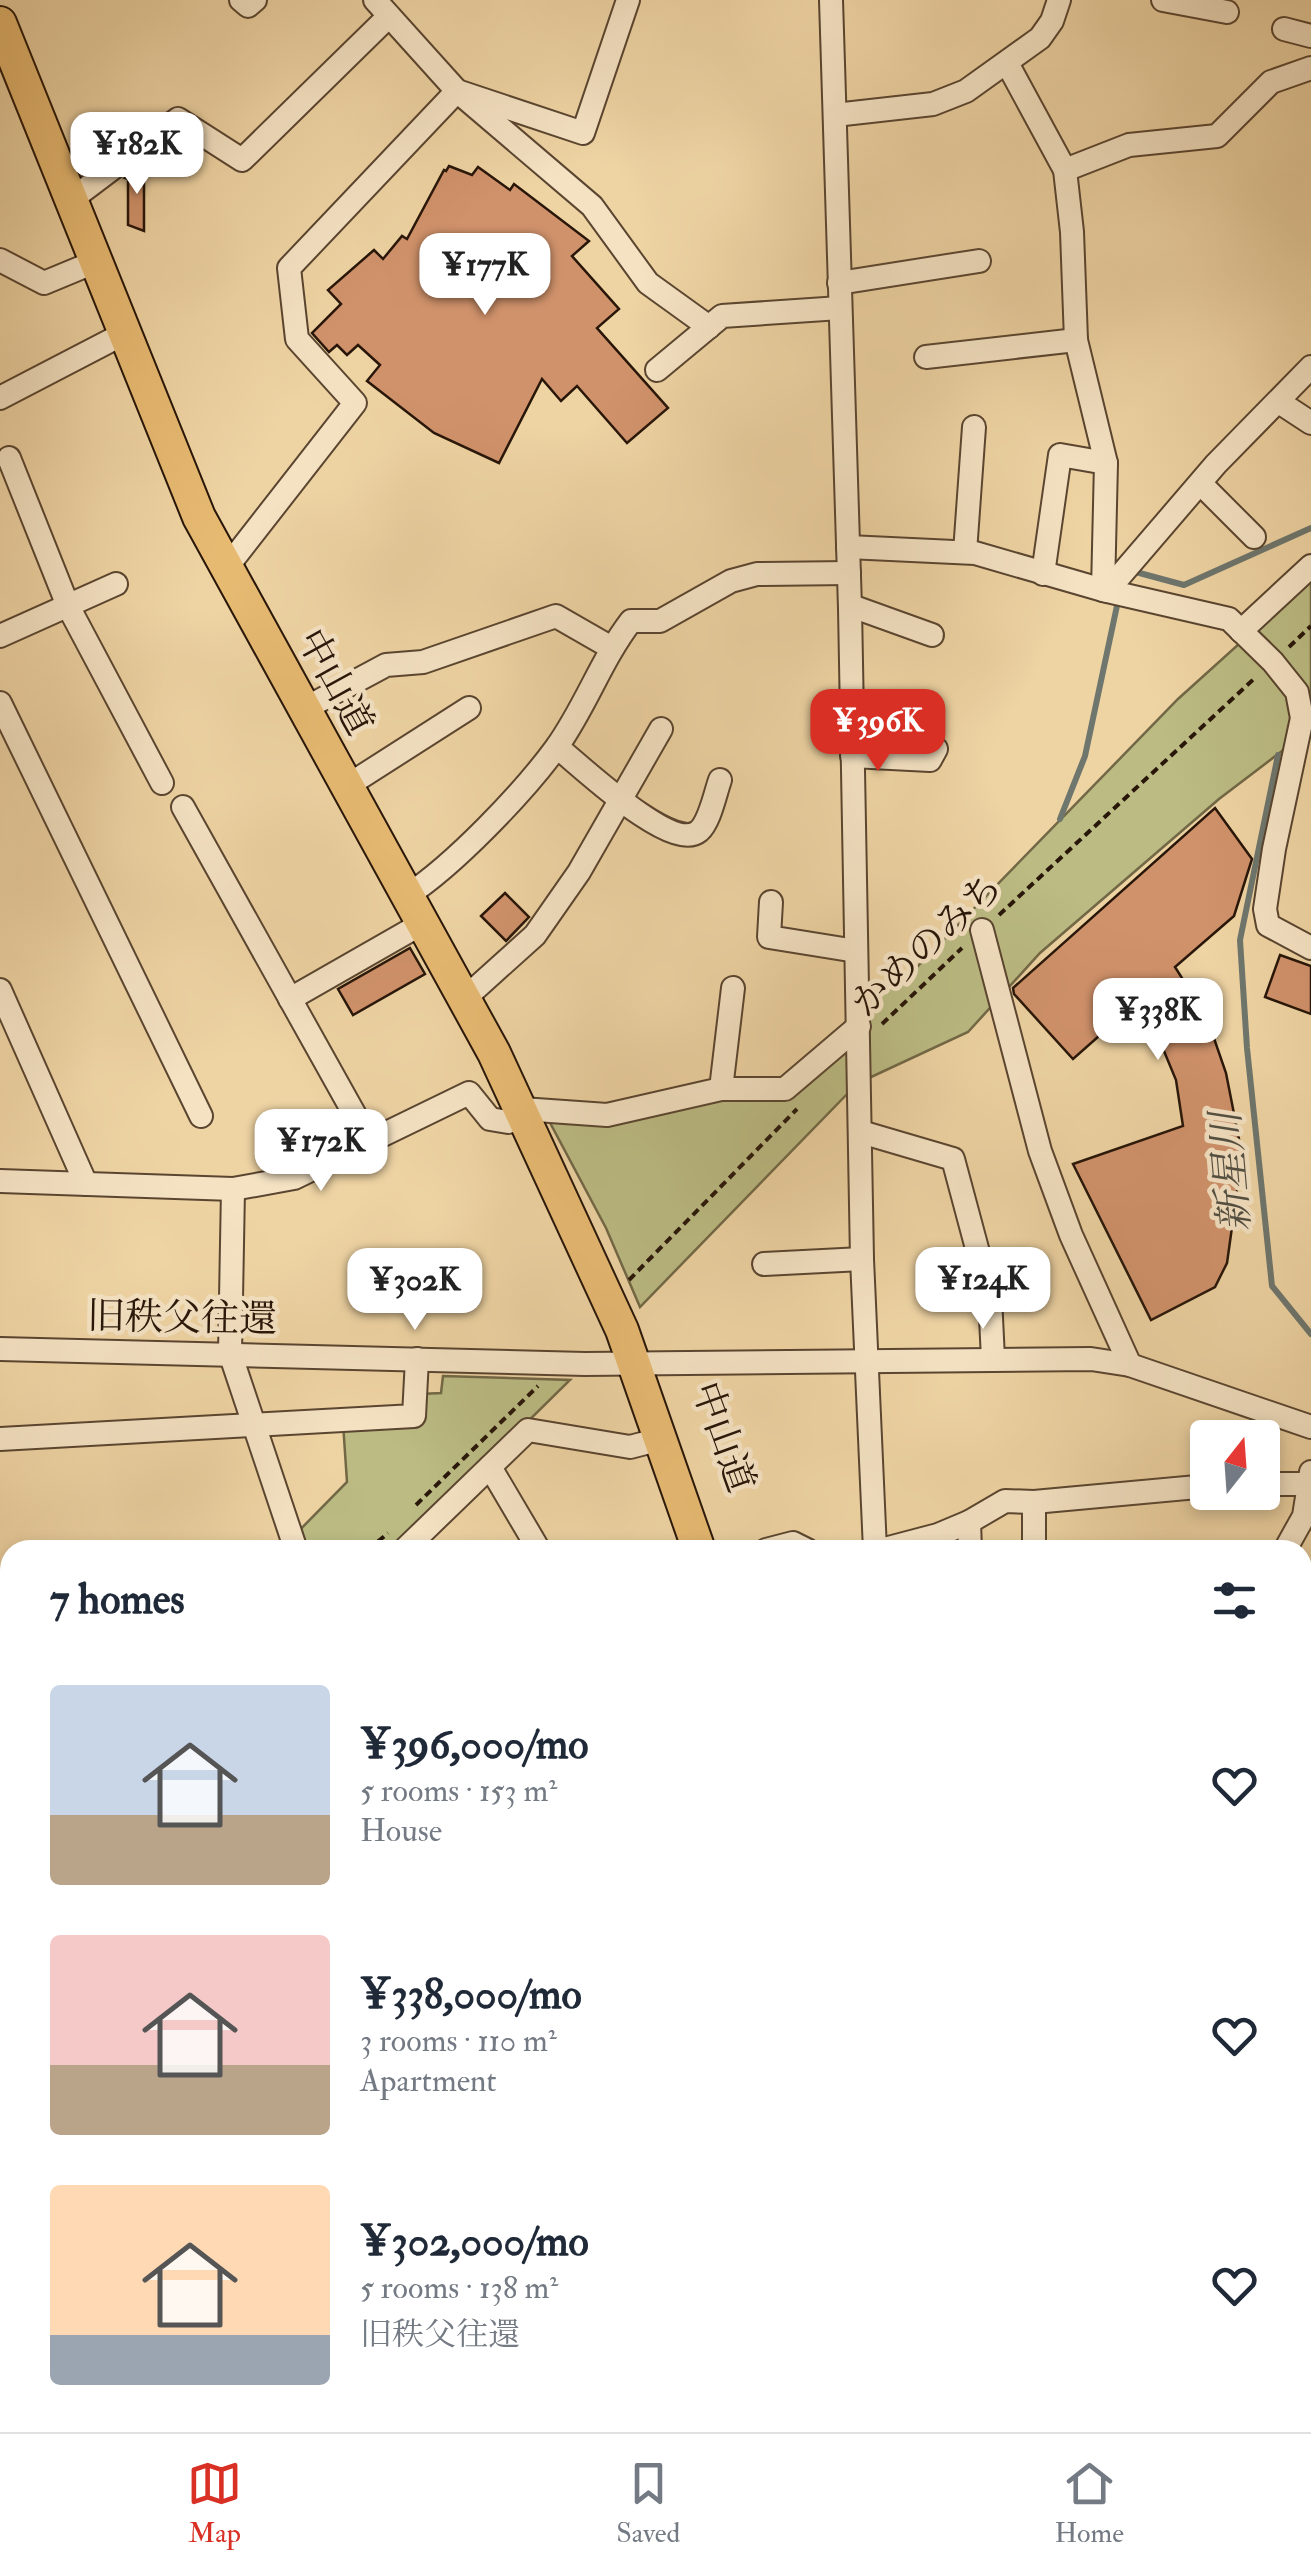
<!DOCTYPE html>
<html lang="en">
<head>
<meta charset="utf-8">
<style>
	:root { --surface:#fff; --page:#f6f6f7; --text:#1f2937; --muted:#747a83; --line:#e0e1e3; --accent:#d93025 }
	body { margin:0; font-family:"IM FELL Double Pica","Noto Serif JP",serif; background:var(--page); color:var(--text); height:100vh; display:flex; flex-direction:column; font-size:38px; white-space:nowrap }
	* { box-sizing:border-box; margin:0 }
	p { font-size:32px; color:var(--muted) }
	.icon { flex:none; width:55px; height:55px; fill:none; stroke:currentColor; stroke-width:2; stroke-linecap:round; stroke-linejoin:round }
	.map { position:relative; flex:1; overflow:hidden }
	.side { position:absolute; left:0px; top:1540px; width:1312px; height:892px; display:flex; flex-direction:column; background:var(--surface); border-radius:30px 30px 0 0; box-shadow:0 5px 15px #0003 }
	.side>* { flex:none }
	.needle { width:65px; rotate:17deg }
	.buttons { position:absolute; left:1190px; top:1420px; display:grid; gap:20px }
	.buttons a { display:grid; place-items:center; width:90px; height:90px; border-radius:10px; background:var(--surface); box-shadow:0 5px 15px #0003; font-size:50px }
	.price { position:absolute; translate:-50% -85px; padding:0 22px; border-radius:20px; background:#fff; color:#222; font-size:32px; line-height:65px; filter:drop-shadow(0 2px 5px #0008) }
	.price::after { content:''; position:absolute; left:50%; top:60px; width:30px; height:22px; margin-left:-15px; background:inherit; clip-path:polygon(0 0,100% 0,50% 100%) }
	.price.current { background:var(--accent); color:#fff }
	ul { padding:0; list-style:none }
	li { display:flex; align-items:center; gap:30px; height:250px; padding:0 50px }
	li span { display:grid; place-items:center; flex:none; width:280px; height:200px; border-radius:10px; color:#555 }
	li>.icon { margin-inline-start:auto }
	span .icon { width:120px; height:120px; fill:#fffc; stroke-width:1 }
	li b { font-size:42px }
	h2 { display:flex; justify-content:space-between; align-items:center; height:120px; padding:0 50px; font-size:42px }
	.menu { display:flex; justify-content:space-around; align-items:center; height:140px; border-top:2px solid var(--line); background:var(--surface); font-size:28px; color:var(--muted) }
	.menu a { display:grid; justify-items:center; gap:5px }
	.menu .current { color:var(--accent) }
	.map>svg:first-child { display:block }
</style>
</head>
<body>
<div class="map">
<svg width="1311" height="2432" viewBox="0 0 1311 2432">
	<rect width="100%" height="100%" fill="#eed3a3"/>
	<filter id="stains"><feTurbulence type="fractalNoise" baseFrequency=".002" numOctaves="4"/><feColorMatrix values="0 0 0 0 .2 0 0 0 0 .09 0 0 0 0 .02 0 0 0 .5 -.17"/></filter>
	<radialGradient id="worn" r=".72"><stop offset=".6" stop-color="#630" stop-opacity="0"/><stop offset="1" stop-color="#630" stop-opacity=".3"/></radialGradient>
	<g fill="#bbbb83" stroke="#726846" stroke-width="2.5">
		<path d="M1311,579v150l-92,70 -179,154 -72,79 -99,46 -4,-74 50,-35 263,-270z"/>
		<path d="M860,1032l-9,58 -211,217 -34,-79 -59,-111 168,-17 67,-1z"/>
		<path d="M443,1376l127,4 -173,170h-117l67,-68 -4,-59 76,-4 1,-25 21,-1z"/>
		<path d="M10,1873v170l-10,17v-174z"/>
	</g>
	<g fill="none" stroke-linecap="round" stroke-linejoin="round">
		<g stroke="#6e766d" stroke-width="6">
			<path d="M1132,571l52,14 127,-57"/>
			<path d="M1278,755l-38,185 7,108 25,238 39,48"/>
			<path d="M1060,819l25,-63 33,-155"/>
			<path d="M1302,2005l9,-5"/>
			<path d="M1209,2422l21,10"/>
		</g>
	</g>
	<g fill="#d0926b" stroke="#281609" stroke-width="2.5">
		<path d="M146,162l9,5 -11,5v59l-16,-6v-46l-3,-1z"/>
		<path d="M449,166l23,9 6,-8 32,23 4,-6 75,57 -17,15 47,53 -22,19 71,80 -41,35 -50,-57 -16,15 -19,-22 -43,84 -65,-30 -67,-52 13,-16 -22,-20 -11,10 -10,-10 -8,7 -17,-19 29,-29 -13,-14 46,-40 9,9 19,-23 5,3 37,-69 2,1z"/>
		<path d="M1215,808l37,51 -18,57 -59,51 32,51 19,55 13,66v38l-12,86 -12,24 -64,33 -78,-156 110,-38 -7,-46 -34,-82 -69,61 -59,-65 -1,-6z"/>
		<path d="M505,893l24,24 -23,24 -25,-25z"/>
		<path d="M410,948l15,26 -72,41 -15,-26z"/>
		<path d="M1280,955l31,11v48l-46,-17z"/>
	</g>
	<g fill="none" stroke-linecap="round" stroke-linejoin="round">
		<defs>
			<g id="minor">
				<path d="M241,0l7,6 7,-6"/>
				<path d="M375,0l82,91 135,115 56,77 61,44"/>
				<path d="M831,0l19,608 12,651 13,291"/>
				<path d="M1163,0l64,12"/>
				<path d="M1284,29l27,7"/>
				<path d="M1007,63l58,107 7,62 4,108 30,123 -3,127"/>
				<path d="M835,115l98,-11 33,-13 74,-53 12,-17 7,-21"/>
				<path d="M1065,170l64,-25 88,-9 54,-54 40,-14"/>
				<path d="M72,199l106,-80 64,41 147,-144"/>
				<path d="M0,260l44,23 53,-22"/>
				<path d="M839,283l140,-22"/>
				<path d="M926,357l150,-17"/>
				<path d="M657,370l65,-54 118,-8"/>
				<path d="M0,398l125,-65"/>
				<path d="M1279,402l32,21"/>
				<path d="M9,458l59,148 94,177"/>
				<path d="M1201,484l53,53"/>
				<path d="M848,547l127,6 128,37 126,29 44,43 24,30 5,26 -28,131 -9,60 3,16 43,23"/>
				<path d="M965,552l9,-125"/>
				<path d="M227,567l128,-164 -58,-64 -8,-71 168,-177 126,42 45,-133"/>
				<path d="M1043,574l17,-119 46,8"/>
				<path d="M1107,591l109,-127 95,-97"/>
				<path d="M850,608h7l75,27"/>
				<path d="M1241,631l70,-65"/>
				<path d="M0,636l116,-52"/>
				<path d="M0,703l201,413"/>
				<path d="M304,709l82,-44 37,-3 133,-46 54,31"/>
				<path d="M557,747c22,17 115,107 142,84 11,-10 16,-37 21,-51"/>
				<path d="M852,756l78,4 6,-11"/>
				<path d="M347,786l122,-78"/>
				<path d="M183,807l187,335"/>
				<path d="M408,895c46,-30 115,-102 148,-147 29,-40 45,-88 75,-127h29l71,-40 26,-7 92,-1"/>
				<path d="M771,902l-2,35 87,14"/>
				<path d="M982,930l58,221 31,84 59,130"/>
				<path d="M0,990l86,194"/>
				<path d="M290,999l133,-76"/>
				<path d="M464,999l71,-64 44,-63 82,-143"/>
				<path d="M721,1089h64l74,-63"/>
				<path d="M522,1109l85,6 114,-26 12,-101"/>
				<path d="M861,1132l92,27 37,138 3,62"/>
				<path d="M0,1181l233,8 61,-11 175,-85 21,26 18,3 17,-7"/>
				<path d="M233,1189l-3,164 66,197"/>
				<path d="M764,1264l98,-5"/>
				<path d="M0,1349l585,15 506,-5 39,6 181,62"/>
				<path d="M0,1439l414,-23 3,-57"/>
				<path d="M490,1467l49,83"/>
				<path d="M1262,1484h47"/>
				<path d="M969,1522l1,28"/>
				<path d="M404,1550l124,-120 102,17 31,-8"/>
				<path d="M766,1550l27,-7 14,7"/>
				<path d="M881,1550l57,-15 31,-13 36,-21 29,1 174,-16"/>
				<path d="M1034,1550v-48"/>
				<path d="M1285,1550l19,-34 7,-44"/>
				<path d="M1302,1742l9,4"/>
				<path d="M1302,1858l9,2"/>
				<path d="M1302,1986l9,-5"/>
				<path d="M1302,2039l9,14"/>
				<path d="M1302,2182l9,1"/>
				<path d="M0,2198l10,-1"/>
				<path d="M0,2216l10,26"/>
				<path d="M1302,2354l9,8"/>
				<path d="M45,2422v10"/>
				<path d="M599,2422l1,10"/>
				<path d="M650,2422l10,10"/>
				<path d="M838,2422l9,10"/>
				<path d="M1170,2422l20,10"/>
				<path d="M1254,2422l20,10"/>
				<path d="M747,2428l5,-6"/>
				<path d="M875,2432l14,-10"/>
			</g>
			<path id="major" d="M0,2326h10"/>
			<g id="highway">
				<path d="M0,23l199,494 295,536 128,277 77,220"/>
				<path d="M1050,2422l5,10"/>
				<path d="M1076,2422l5,10"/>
			</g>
		</defs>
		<use href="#minor" stroke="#5a4530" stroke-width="26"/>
		<use href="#major" stroke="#281609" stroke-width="31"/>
		<use href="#highway" stroke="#281609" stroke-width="36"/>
		<g stroke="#281609" stroke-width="4" stroke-dasharray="8 5" stroke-linecap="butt">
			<path d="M1289,647l22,-21"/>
			<path d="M999,915l257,-238"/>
			<path d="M882,1024l80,-76"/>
			<path d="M629,1280l168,-171"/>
			<path d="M416,1505l122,-119"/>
			<path d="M368,1550l20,-17"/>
			<path d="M0,2001l10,-17"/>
		</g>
		<use href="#minor" stroke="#f4e2c3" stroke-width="22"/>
		<use href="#major" stroke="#e7ba72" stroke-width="28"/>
		<use href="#highway" stroke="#e7ba72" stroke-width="32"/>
		<defs>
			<g id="rail">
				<path d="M0,1675l10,22"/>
				<path d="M0,1706l10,22"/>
				<path d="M334,2422l5,10"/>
			</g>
		</defs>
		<use href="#rail" stroke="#281609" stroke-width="10"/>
		<use href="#rail" stroke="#f4e2c3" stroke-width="6" stroke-dasharray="19" stroke-linecap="butt"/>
	</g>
	<g text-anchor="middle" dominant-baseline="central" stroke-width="9" stroke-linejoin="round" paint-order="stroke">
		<g font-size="38" fill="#281609" stroke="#f4e2c3">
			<text transform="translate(335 682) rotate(61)">中山道</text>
			<text transform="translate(927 945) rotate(-43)">かめのみち</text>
			<text transform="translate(182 1318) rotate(1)">旧秩父往還</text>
			<text transform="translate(723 1437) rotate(70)">中山道</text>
		</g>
		<g font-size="40" font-style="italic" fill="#514e43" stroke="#f4e2c3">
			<text transform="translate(1231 1172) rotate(-95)">新星川</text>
		</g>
	</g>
	<rect width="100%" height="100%" filter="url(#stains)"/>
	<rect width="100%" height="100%" fill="url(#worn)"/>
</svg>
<div class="buttons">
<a><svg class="needle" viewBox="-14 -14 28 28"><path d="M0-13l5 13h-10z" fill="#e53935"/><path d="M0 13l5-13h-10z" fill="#747a83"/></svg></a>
</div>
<b class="price" style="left:137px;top:197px">¥182K</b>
<b class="price" style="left:485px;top:318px">¥177K</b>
<b class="price current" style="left:878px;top:774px">¥396K</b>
<b class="price" style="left:1158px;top:1063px">¥338K</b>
<b class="price" style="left:321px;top:1194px">¥172K</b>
<b class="price" style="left:983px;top:1332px">¥124K</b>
<b class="price" style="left:415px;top:1333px">¥302K</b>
<section class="side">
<h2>7 homes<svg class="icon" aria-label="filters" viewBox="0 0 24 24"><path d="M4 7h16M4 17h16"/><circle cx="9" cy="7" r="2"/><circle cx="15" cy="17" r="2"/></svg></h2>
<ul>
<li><span style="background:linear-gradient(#c9d6e8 65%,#b9a48a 0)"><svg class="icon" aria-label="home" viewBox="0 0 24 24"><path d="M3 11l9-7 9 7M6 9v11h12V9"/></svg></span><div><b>¥396,000/mo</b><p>5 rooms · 153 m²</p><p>House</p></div><svg class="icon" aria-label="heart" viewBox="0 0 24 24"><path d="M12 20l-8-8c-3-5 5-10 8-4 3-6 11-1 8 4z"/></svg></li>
<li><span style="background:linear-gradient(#f6c9c9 65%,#b9a48a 0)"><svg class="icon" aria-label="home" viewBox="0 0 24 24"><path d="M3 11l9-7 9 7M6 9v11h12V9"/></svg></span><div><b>¥338,000/mo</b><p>3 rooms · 110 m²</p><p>Apartment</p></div><svg class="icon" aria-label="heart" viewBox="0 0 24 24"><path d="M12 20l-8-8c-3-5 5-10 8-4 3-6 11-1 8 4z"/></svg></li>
<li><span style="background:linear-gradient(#ffd9b3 75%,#9aa5b1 0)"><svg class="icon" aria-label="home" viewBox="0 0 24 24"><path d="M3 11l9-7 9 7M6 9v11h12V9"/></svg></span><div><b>¥302,000/mo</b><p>5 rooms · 138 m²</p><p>旧秩父往還</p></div><svg class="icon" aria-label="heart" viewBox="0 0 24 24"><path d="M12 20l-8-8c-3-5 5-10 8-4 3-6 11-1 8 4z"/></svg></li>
</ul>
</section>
</div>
<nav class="menu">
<a class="current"><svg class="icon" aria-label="map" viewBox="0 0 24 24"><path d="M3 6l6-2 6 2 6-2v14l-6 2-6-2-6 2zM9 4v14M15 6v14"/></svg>Map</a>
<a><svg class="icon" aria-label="saved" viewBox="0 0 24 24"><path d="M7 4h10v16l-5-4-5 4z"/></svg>Saved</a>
<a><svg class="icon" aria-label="home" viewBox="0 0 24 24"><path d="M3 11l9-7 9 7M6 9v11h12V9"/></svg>Home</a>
</nav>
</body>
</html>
